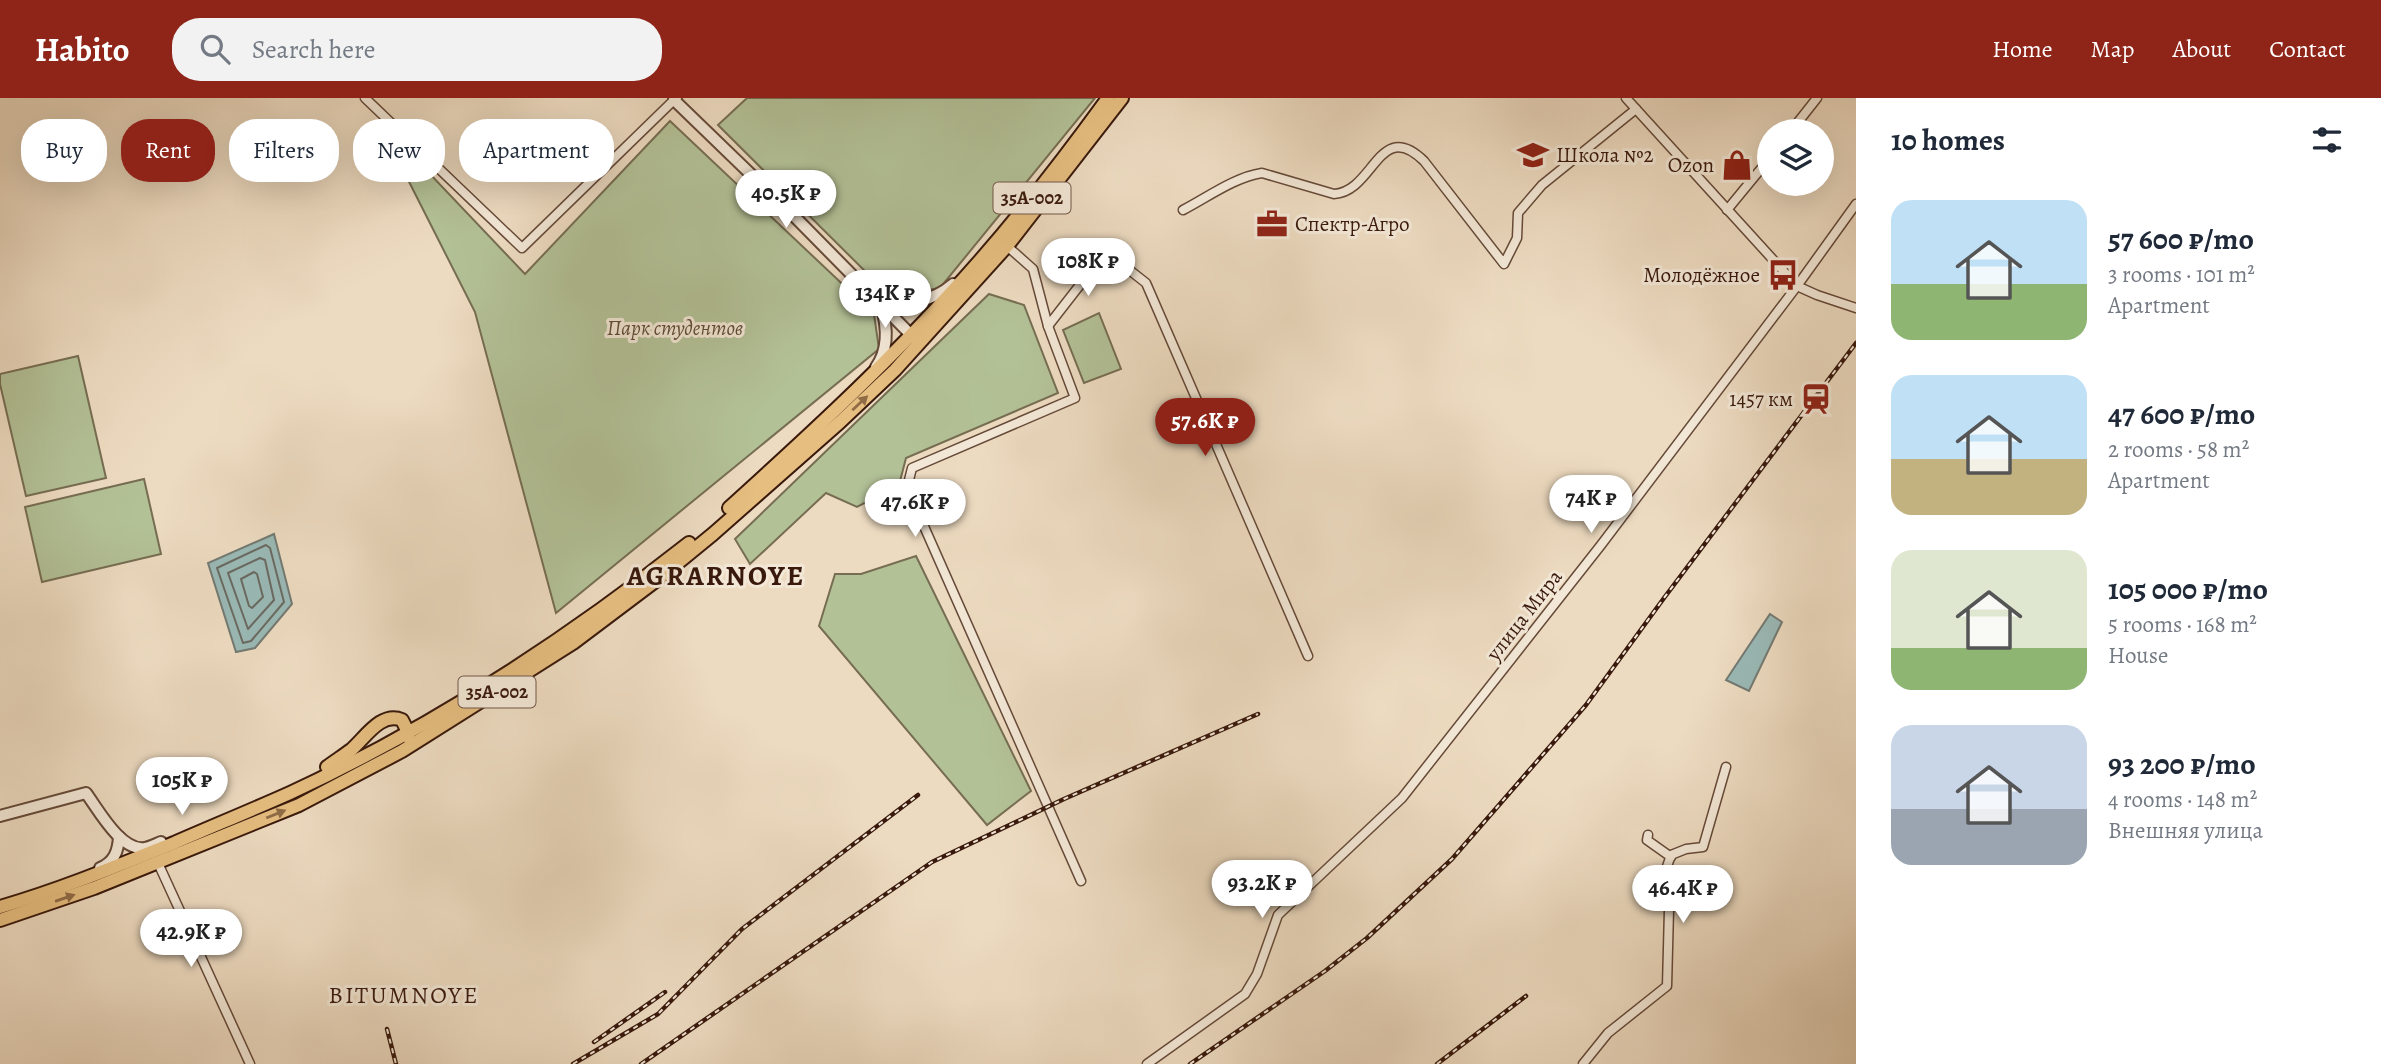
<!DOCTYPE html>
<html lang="en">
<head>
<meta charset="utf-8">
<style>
	:root { --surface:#fff; --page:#f2f2f3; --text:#1f2937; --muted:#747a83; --accent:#8f2418 }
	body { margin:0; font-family:Alegreya,serif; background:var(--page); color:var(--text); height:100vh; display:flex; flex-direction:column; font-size:26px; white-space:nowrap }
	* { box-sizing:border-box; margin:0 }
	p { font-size:23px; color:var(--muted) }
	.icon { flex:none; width:38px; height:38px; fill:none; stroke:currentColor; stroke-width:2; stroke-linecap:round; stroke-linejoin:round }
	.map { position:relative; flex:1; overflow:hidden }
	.panel { display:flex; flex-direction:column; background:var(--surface); width:525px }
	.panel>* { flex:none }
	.guide { position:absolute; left:21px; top:21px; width:665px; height:63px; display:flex; gap:14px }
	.tools { position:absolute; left:1757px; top:21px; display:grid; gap:14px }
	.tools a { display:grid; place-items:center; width:77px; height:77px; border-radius:50%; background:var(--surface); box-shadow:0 7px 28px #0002; font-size:35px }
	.price { position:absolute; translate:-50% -60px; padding:0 16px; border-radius:24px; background:#fff; color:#222; font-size:23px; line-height:46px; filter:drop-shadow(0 2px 4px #0008) }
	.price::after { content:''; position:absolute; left:50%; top:42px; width:21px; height:16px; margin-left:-10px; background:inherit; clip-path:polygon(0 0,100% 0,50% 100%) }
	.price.on { background:var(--accent); color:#fff }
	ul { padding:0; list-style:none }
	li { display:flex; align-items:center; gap:21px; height:175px; padding:0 35px }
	li span { display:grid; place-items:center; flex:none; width:196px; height:140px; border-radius:21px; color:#555 }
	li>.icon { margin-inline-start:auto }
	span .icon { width:84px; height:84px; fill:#fffc; stroke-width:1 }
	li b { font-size:30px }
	h2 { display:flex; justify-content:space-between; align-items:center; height:84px; padding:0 35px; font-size:30px }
	.chip { padding:0 24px; border-radius:28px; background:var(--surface); box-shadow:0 7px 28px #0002; font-size:24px; line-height:63px }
	.chip.on { background:var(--accent); color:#fff }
	header { display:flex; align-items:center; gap:42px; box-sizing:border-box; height:98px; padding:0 35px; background:var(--accent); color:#fff }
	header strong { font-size:33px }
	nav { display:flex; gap:38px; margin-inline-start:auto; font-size:24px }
	.search { width:490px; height:63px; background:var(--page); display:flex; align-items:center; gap:18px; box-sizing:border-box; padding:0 24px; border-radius:28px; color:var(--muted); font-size:26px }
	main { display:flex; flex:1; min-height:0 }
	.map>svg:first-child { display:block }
</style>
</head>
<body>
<header>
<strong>Habito</strong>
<div class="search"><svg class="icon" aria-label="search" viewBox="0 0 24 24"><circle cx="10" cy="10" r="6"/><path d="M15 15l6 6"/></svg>Search here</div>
<nav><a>Home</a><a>Map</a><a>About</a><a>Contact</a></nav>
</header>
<main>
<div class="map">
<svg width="1856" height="966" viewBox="0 0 1856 966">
	<rect width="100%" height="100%" fill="#eddbc1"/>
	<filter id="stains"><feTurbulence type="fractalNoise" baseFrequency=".00286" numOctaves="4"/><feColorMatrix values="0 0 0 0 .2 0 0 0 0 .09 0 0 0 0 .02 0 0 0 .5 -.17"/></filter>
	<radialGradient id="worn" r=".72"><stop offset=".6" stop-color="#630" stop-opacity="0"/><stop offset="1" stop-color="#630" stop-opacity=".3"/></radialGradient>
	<g fill="#b3c197" stroke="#766d52" stroke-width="2">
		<path d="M747,0h348l-155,190 -50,8 -172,-171z"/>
		<path d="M670,23l204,193 5,35 -323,264 -81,-301 -75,-148 12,-9 113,119z"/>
		<path d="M989,196l35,11 34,88 -152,65 -7,27 -42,22 -31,-14 -76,71 -15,-25z"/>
		<path d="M1099,215l22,56 -37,14 -21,-53z"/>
		<path d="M78,258l28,122 -80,18 -26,-112v-10z"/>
		<path d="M144,381l17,75 -119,28 -17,-75z"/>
		<path d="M916,458l115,235 -44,34 -168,-199 16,-52h26z"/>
	</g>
	<g fill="#9abab7" stroke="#737a73" stroke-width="2">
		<path d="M274,436l18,70 -37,44 -19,4 -28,-89z"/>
		<path d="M1770,516l12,8 -33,69 -23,-11z"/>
	</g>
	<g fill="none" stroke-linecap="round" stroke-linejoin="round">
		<g stroke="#6a6a62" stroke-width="2">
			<path d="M266,447l4,3 14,54 -33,39 -8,2 -26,-75z"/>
			<path d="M260,460l5,2 9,40 -26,29 -20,-56z"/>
			<path d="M254,474l3,2 6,23 -11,11 -3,-2 -8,-27z"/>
		</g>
		<defs>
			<g id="minor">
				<path d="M365,0l157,150 152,-148"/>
				<path d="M1626,0l171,188 20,9 39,13"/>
				<path d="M1791,33l26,-33"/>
				<path d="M1183,112c25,-13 52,-33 79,-37l72,21c40,-2 45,-77 90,-33l80,103 13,-26 1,-25 24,-28 94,-76"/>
				<path d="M1727,112l42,-51"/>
				<path d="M1007,148l26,23 15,57 27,72 -163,70 -3,12 10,35 162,366"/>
				<path d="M1048,228l35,-45 26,-27 37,29 162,373"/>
				<path d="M1648,737l-1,5 24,17"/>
				<path d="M158,765l92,201"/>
				<path d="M1147,966l98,-70 12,-20 21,-59 124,-117 199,-253 196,-259 59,-82"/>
				<path d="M1583,966l25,-31 59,-47 2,-76 -5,-35 7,-20 15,-6 17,-2 23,-80"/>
			</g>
			<g id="tertiary">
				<path d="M676,0l-2,2 118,114 124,126"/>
				<path d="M880,204c25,6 55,-2 73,-18"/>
				<path d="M876,269c13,-18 11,-42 5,-62"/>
				<path d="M0,718l86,-23c12,16 35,59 59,55 5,-1 11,-4 16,-6"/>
				<path d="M100,770c14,-6 18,-16 19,-31"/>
			</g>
			<g id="primary">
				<path d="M729,410c75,-68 149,-136 218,-211 58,-62 111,-130 161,-199"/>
				<path d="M327,669c8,-6 16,-11 24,-17 14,-12 30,-39 51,-30l6,12v5"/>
				<path d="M0,809c59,-17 117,-41 174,-64 39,-17 78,-33 116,-50 143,-66 276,-153 399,-250"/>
				<path d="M0,822l94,-32 205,-83 103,-54 171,-108 85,-64 55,-45 127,-112 55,-52 112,-124 115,-148"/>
			</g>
		</defs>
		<use href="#minor" stroke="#664a39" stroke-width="11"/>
		<use href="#tertiary" stroke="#664a39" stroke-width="14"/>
		<use href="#primary" stroke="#39190c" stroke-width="16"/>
		<use href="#minor" stroke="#f3e8d7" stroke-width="8"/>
		<use href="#tertiary" stroke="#f3e8d7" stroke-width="10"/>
		<use href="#primary" stroke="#e6be80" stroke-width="12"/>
		<defs>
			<g id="rail">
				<path d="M387,931l9,35"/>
				<path d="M594,944l71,-50"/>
				<path d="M573,966l85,-50 84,-85 176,-134"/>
				<path d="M641,966l291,-202 132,-63 194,-85"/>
				<path d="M1190,966l135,-93 42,-33 85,-79 134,-154 78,-107 192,-255"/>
				<path d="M1437,966l89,-68"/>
			</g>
		</defs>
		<use href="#rail" stroke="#39190c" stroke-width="4.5"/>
		<use href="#rail" stroke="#f3e8d7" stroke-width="2" stroke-dasharray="5" stroke-linecap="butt"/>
	</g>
	<defs><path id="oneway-solid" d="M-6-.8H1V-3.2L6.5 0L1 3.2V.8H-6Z" transform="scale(1.75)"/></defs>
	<g fill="#906c46">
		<use href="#oneway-solid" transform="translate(860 305) rotate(-43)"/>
		<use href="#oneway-solid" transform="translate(276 716) rotate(-22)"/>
		<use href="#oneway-solid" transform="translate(65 800) rotate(-19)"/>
	</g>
	<defs>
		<symbol id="school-bare" viewBox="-9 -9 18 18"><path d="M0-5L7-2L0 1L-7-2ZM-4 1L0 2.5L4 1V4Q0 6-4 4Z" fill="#8f2418" stroke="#f3e8d7" stroke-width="2.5" paint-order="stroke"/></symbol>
		<symbol id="shop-bare" viewBox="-9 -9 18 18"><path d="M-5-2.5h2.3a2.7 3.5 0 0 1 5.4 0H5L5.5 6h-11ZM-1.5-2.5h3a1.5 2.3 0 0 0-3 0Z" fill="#8f2418" stroke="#f3e8d7" stroke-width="2.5" paint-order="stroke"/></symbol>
		<symbol id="office-bare" viewBox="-9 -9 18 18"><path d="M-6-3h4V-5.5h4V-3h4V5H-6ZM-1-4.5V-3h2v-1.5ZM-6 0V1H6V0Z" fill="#8f2418" stroke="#f3e8d7" stroke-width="2.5" paint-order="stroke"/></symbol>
		<symbol id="bus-bare" viewBox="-9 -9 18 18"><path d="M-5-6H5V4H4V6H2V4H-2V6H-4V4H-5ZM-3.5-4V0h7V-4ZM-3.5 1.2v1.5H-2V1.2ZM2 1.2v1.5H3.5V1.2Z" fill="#8f2418" stroke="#f3e8d7" stroke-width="2.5" paint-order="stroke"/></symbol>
		<symbol id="station-bare" viewBox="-9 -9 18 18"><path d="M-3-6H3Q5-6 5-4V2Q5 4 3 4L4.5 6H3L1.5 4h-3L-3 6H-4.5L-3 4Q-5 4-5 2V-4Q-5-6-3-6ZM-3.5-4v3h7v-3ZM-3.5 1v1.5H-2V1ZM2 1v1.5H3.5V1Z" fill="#8f2418" stroke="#f3e8d7" stroke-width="2.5" paint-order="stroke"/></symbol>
	</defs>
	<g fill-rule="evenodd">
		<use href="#school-bare" x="1511" y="35" width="44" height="44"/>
		<use href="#shop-bare" x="1715" y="45" width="44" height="44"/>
		<use href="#office-bare" x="1250" y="104" width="44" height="44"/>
		<use href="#bus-bare" x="1761" y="155" width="44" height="44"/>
		<use href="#station-bare" x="1794" y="279" width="44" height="44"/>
	</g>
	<g text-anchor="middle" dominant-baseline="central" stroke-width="6" stroke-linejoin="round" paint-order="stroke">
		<g fill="#f3e8d7" stroke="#715749" stroke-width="2">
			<rect x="993.5" y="84.5" width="77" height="31" rx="5"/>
			<rect x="458.5" y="578.5" width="77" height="31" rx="5"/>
		</g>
		<g font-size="19" font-weight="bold" fill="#39190c">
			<text x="1032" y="100">35А-002</text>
			<text x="497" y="594">35А-002</text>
		</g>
		<g font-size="21" fill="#39190c" stroke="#f3e8d7" text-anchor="end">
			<text x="1556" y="57" text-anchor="start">Школа №2</text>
			<text x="1714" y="67">Ozon</text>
			<text x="1295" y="126" text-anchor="start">Спектр-Агро</text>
			<text x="1760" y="177">Молодёжное</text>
			<text x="1793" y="301">1457 км</text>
		</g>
		<g font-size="21" font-style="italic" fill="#5e4b36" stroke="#f3e8d7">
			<text x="675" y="230">Парк студентов</text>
		</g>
		<g font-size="21" fill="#39190c" stroke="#f3e8d7">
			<text transform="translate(1524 517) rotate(-52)">улица Мира</text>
		</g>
		<g font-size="24" letter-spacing="2" fill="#39190c" stroke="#f3e8d7">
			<text x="404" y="897">BITUMNOYE</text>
		</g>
		<g font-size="28" font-weight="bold" letter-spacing="2" fill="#39190c" stroke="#f3e8d7">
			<text x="716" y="478">AGRARNOYE</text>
		</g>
	</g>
	<rect width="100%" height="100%" filter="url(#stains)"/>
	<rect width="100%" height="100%" fill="url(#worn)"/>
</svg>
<div class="tools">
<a><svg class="icon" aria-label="layers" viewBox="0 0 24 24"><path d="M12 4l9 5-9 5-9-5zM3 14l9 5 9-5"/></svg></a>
</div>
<b class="price" style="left:786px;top:132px">40.5K ₽</b>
<b class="price" style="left:1088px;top:200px">108K ₽</b>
<b class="price" style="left:885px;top:232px">134K ₽</b>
<b class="price on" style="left:1205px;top:360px">57.6K ₽</b>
<b class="price" style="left:1591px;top:437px">74K ₽</b>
<b class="price" style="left:915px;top:441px">47.6K ₽</b>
<b class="price" style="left:182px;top:719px">105K ₽</b>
<b class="price" style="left:1262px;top:822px">93.2K ₽</b>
<b class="price" style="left:1683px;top:827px">46.4K ₽</b>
<b class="price" style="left:191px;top:871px">42.9K ₽</b>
<div class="guide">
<a class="chip">Buy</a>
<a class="chip on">Rent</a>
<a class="chip">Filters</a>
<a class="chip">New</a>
<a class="chip">Apartment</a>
</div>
</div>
<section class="panel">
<h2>10 homes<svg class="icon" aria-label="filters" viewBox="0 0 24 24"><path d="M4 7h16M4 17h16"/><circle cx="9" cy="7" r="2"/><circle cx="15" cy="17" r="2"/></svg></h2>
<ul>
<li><span style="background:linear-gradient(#bfe0f5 60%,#8fb573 0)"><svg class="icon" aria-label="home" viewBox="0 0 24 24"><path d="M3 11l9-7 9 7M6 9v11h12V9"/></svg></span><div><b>57 600 ₽/mo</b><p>3 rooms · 101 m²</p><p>Apartment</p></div></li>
<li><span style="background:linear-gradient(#bfe0f5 60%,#c2b280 0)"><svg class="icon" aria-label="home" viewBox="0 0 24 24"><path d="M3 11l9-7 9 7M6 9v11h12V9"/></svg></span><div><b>47 600 ₽/mo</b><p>2 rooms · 58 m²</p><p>Apartment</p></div></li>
<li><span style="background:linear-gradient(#dfe7d0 70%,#8fb573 0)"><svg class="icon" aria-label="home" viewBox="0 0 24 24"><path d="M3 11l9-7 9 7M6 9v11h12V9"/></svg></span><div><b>105 000 ₽/mo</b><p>5 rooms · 168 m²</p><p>House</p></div></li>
<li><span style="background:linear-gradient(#c9d6e8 60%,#9aa5b1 0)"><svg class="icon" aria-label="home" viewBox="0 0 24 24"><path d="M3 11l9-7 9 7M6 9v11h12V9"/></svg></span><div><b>93 200 ₽/mo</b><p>4 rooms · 148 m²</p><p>Внешняя улица</p></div></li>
</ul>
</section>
</main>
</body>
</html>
